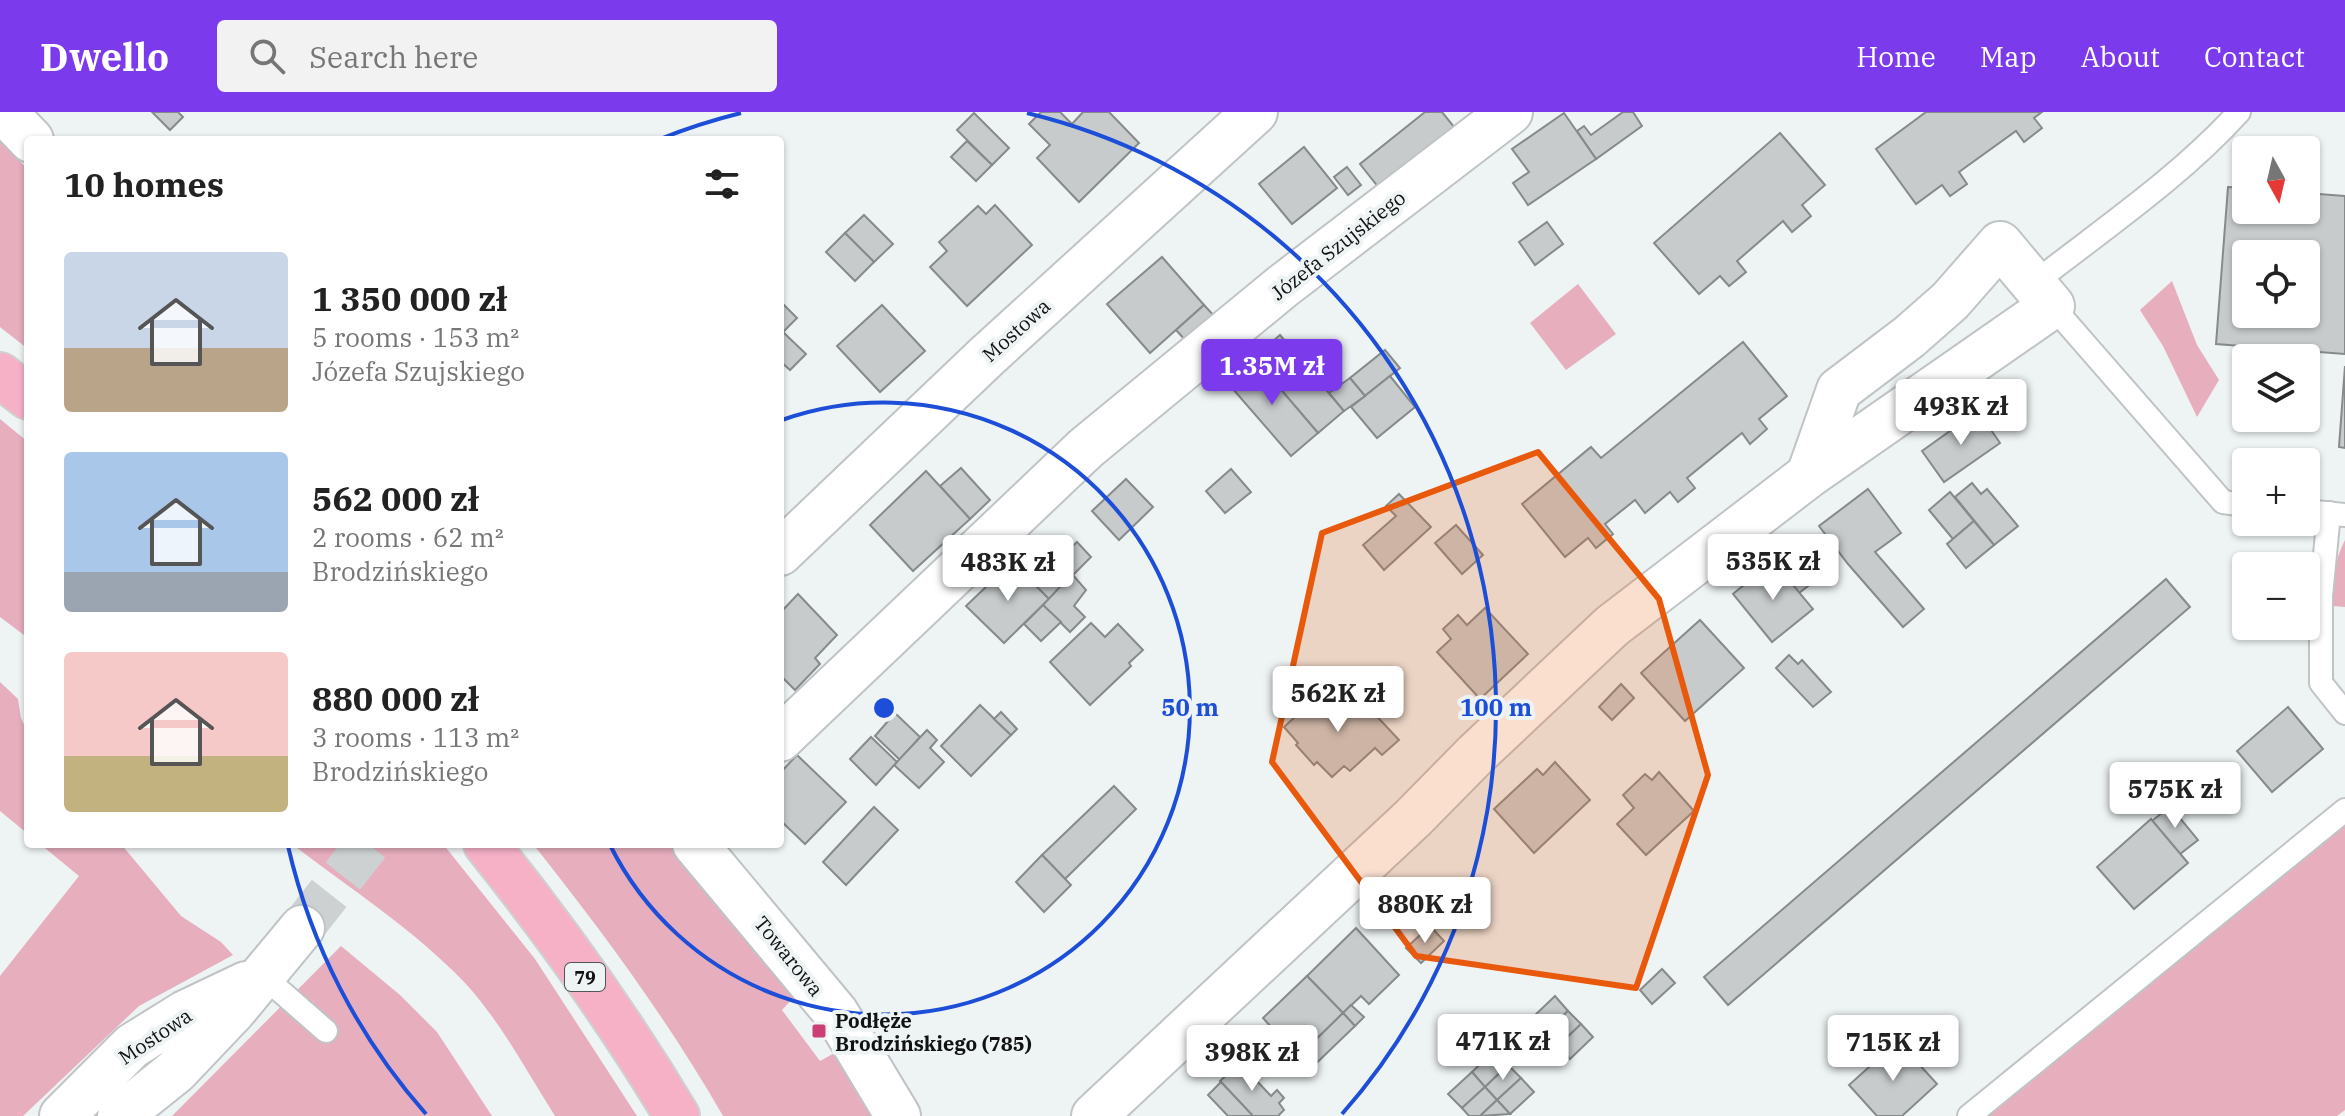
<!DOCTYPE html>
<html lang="en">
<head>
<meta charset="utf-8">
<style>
	:root { --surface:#fff; --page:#f2f2f2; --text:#222; --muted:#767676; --accent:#7c3aed }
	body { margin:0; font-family:"IBM Plex Serif",serif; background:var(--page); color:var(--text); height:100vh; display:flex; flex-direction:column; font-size:30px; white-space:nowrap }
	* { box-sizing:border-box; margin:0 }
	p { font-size:26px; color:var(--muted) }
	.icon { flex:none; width:44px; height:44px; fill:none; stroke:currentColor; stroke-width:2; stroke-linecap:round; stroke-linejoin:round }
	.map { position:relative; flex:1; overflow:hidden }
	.panel { position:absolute; left:24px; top:24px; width:760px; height:712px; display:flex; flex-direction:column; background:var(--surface); border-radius:8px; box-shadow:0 2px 6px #0004 }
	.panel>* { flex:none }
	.needle { width:52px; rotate:172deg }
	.fabs { position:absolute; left:2232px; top:24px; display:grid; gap:16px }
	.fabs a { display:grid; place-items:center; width:88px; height:88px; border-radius:8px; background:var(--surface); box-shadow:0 2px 6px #0004; font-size:40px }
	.price { position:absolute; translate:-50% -68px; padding:0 18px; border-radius:8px; background:#fff; color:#222; font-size:26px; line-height:52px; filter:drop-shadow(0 2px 4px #0008) }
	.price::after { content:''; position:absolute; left:50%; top:48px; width:24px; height:18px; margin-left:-12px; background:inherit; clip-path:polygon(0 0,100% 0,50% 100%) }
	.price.on { background:var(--accent); color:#fff }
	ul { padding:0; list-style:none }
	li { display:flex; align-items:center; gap:24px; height:200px; padding:0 40px }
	li span { display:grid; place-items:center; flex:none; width:224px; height:160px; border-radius:8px; color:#555 }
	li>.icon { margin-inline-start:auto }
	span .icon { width:96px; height:96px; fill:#fffc; stroke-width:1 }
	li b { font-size:34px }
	h2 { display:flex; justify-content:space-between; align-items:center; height:96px; padding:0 40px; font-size:34px }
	header { display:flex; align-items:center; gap:48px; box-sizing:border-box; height:112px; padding:0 40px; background:var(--accent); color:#fff }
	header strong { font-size:38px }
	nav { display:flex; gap:44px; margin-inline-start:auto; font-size:28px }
	.search { width:560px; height:72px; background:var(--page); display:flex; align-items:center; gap:20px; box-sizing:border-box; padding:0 28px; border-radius:8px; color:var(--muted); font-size:30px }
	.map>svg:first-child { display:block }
</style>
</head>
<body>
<header>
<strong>Dwello</strong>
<div class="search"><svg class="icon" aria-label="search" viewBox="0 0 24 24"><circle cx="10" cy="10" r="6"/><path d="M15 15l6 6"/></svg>Search here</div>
<nav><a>Home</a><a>Map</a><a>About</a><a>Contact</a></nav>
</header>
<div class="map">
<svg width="2345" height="1004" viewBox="0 0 2345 1004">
	<rect width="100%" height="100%" fill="#eef3f4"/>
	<g fill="#e7aebe">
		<path d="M0,27l28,31v179l-28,-22z"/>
		<path d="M2172,169l25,64 22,35 -22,37 -34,-71 -23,-36z"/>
		<path d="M1578,172l38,50 -50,36 -36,-47z"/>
		<path d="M0,307l28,23v196l-28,-21z"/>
		<path d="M2345,428v67l-12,-1c-1,-23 1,-45 12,-66z"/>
		<path d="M0,570l18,17 3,19 7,15v101l-28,-23z"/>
		<path d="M2345,709v289l-8,6h-355z"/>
		<path d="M40,732h81l60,72 40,26 12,13 -94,51 -116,110h-23v-140l79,-100z"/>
		<path d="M292,732h151l92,115 102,157h-82c-28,-44 -54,-94 -90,-133 -49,-52 -116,-95 -173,-139z"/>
		<path d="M533,732h135l128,151 -14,15 38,51 18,-10 39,65h-154c-55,-96 -121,-185 -190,-272z"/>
		<path d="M341,834l59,49 37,37 55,84h-320z"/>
	</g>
	<g fill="#c7cbcc" stroke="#868a8b" stroke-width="2" fill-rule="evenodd">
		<path d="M152,0h26l5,5 -13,13z"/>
		<path d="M1041,0h19l12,12 11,-12h26l30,31 -60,59 -42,-44 13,-13 -21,-21z"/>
		<path d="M1425,0h17l17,21 -76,60 -23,-29z"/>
		<path d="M1623,0h10l9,14 -46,33 -19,-28 7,-5 7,9z"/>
		<path d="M1926,0h116l-8,6 8,10 -18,14 -8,-11 -57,41 8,12 -17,12 -8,-11 -26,19 -40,-55z"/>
		<path d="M974,1l35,35 -17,17 -35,-35z"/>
		<path d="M1564,1l32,46 -68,46 -15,-22 16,-11 -17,-23z"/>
		<path d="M1780,21l45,52 -23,20 9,11 -19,16 -9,-11 -46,40 9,11 -17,14 -9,-10 -21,18 -45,-51z"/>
		<path d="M967,29l25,24 -16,16 -25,-24z"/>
		<path d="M1304,35l33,41 -45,36 -33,-40z"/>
		<path d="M1347,55l14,18 -13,10 -14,-18z"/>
		<path d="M2228,75l18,1v22h60v-17l39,3v158l-129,-10zM2246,142h60v60h-60z"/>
		<path d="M995,93l37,40 -65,61 -37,-39 17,-16 -8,-9 39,-36 8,8z"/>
		<path d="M864,103l29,29 -19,18 -29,-29z"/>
		<path d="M1547,110l16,22 -28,21 -16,-23z"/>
		<path d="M845,121l29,29 -19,19 -29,-29z"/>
		<path d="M1162,145l42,48 -54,48 -43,-49z"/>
		<path d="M780,189l17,17 -17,17z"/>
		<path d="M882,193l43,46 -45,41 -43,-46z"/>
		<path d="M1204,193l12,13 -29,24 -11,-12z"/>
		<path d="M783,220l23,22 -16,16 -10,-9v-26z"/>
		<path d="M1280,223l64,76 -26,22 -64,-75z"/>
		<path d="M1743,230l44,54 -28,23 8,10 -17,15 -8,-11 -55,45 8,10 -17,14 -8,-10 -25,21 -10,-13 -30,24 8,10 -17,14 -8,-10 -23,19 -43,-53 69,-57 10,11z"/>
		<path d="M1385,238l15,18 -35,28 -15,-18z"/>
		<path d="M1254,246l64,75 -27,23 -65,-75z"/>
		<path d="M2345,254v82l-6,-1z"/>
		<path d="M1390,264l25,31 -38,31 -26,-31z"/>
		<path d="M1350,266l15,18 -21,15 -15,-18z"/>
		<path d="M1978,299l22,32 -56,39 -22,-31z"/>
		<path d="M961,356l29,32 -20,19 -30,-33z"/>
		<path d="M1231,357l20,23 -26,21 -19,-22z"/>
		<path d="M926,359l44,48 -57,52 -43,-46z"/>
		<path d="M1126,367l27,28 -34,33 -27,-29z"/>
		<path d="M1972,371l9,11 6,-5 31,37 -24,19 -39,-48z"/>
		<path d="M1868,377l33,44 -26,19 49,57 -21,18 -55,-63 -29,-38z"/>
		<path d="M1950,380l24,29 -21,18 -24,-29z"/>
		<path d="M1399,382l32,33 -47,43 -21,-25 33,-29 -10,-10z"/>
		<path d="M1974,409l20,24 -28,23 -19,-24z"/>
		<path d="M1456,413l27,30 -21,19 -27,-31z"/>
		<path d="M1799,427l27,33 -27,21 -26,-32z"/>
		<path d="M1077,430l14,15 -42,42 -15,-15 9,-9 4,4 9,-9 -4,-4z"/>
		<path d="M1773,449l40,48 -41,33 -39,-48z"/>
		<path d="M1012,450l37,37 -45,44 -38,-37z"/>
		<path d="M1072,462l14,16 -12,16 11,11 -15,15 -27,-27z"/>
		<path d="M2166,467l24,28 -462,398 -24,-28z"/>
		<path d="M798,482l39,41 -22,23 5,6 -25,26 -15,-15v-62z"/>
		<path d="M1043,493l18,17 -20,19 -17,-17z"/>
		<path d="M1485,496l43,46 -48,45 -43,-47 14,-13 -8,-10 15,-14 9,10z"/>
		<path d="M1700,508l44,48 -59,53 -44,-48z"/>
		<path d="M1091,511l14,14 13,-13 25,26 -14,13 2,3 -41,39 -40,-43z"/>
		<path d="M1789,543l9,9 4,-4 29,32 -18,15 -37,-39z"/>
		<path d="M1621,572l13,14 -22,22 -13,-13z"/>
		<path d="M1325,577l15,15 6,-5 15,16 8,-7 30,32 -17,15 -7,-7 -25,23 -6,-5 -12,11 -15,-15 -3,3 -18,-20 2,-2 -14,-16z"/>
		<path d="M980,593l31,30 -40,41 -30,-30z"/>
		<path d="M2288,595l35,42 -51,43 -35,-41z"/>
		<path d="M1001,600l16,17 -6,6 -17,-16z"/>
		<path d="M895,601l25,24 -20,23 -25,-24z"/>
		<path d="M927,618l10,10 -7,8 14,14 -25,26 -25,-23z"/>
		<path d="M871,625l26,25 -21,23 -26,-26z"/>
		<path d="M797,643l49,47 -41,42 -25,-24v-47z"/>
		<path d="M1555,650l35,38 -56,53 -40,-44 43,-40 6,6z"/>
		<path d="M1659,660l35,39 -48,44 -29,-31 17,-16 -11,-13 22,-21 7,6z"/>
		<path d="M1114,674l22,23 -71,70 -23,-24z"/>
		<path d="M2170,694l28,34 -18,14 -28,-33z"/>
		<path d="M874,695l24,23 -52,55 -23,-23z"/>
		<path d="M2151,707l37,44 -54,46 -37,-42z"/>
		<path d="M1042,743l29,30 -27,27 -28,-30z"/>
		<path d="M1430,814l14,15 -23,22 -15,-15z"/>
		<path d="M1356,816l43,47 -30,29 -8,-8 -18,17 -36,-37z"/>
		<path d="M1662,857l13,14 -23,21 -12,-14z"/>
		<path d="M1307,864l36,37 -45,44 -35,-39z"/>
		<path d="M1555,884l13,15 -23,21 -13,-14z"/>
		<path d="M1351,893l13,12 -9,9 -12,-13z"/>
		<path d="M1568,899l13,13 -23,22 -13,-14z"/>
		<path d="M1343,901l12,13 -51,49 -12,-12z"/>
		<path d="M1581,912l12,13 -23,22 -12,-13z"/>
		<path d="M1898,929l39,43 -35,32h-25l-28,-31z"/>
		<path d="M1495,938l13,15 -23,22 -13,-15z"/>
		<path d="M1240,951l31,33 6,-6 7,8 -5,5 5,7 -6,6h-25l-33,-35z"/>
		<path d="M1508,953l13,13 -24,22 -12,-13z"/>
		<path d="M1472,960l13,15 -23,21 -14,-14z"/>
		<path d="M1521,966l13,14 -24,22 -13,-14z"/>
		<path d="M1221,970l32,34h-25l-20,-21z"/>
		<path d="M1485,975l12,13 -17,16h-11l-7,-8z"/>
		<path d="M1497,988l13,14 -30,2z"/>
	</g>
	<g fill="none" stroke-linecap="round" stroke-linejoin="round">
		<path stroke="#cdd1d2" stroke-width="44" stroke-dasharray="44 22" stroke-linecap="butt" d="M302,816l66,-84"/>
		<defs>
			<g id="service">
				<path d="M2033,172c70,-55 146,-106 206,-172"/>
				<path d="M2052,194l171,196 23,3"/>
				<path d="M2306,399l39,4"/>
				<path d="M2329,401l-8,83v87l24,30"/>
				<path d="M262,863l64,56"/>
				<path d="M1969,1004l376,-306"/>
			</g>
			<g id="minor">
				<path d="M4,0l27,28"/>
				<path d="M780,441l207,-197 268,-244"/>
				<path d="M780,627l306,-291 197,-162 227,-174"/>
				<path d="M695,732l141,169 62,103"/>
				<path d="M62,1004l70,-70 53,-33 61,-29"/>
				<path d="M120,1004l56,-45 58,-61 68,-82"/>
				<path d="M1094,1004l319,-298 63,-64 136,-128 197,-151 243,-169 -52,-62 -50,57 -41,36 -70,53 -30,85"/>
			</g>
			<g id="primary">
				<path d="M0,263l28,22"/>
				<path d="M486,732c69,86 134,177 191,272"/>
			</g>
		</defs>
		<use href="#service" stroke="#c0c4c6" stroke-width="26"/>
		<use href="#minor" stroke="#c0c4c6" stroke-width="48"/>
		<use href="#primary" stroke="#cfd0d0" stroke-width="48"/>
		<use href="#service" stroke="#fff" stroke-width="22"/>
		<use href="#minor" stroke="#fff" stroke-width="44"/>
		<use href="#primary" stroke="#f6b1c7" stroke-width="44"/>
	</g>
	<path fill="#e8590c" fill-opacity="0.2" stroke="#e8590c" stroke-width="6" stroke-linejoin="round" d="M1538,340l121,147 49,176 -72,213 -220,-32 -144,-194 50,-229z"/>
	<g fill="none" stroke="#1d4ed8" stroke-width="4">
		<path d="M782 308A306 306 0 1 1 610 733"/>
		<path d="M426 1002A612 612 0 0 1 288 734M660 27A612 612 0 0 1 741 1M1027 1A612 612 0 0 1 1342 1002"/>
	</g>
	<rect fill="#ca3f75" stroke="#eef3f4" stroke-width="3" x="811" y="911" width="16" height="16" rx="4"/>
	<g text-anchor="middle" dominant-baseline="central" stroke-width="8" stroke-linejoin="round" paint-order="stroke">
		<rect fill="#eef3f4" stroke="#535656" stroke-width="2" x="565" y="851" width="40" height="28" rx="6"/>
		<g font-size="18" font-weight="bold" fill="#111213">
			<text x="585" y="865">79</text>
		</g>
		<g font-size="20" fill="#111213" stroke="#eef3f4">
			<text transform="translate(1338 133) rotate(-38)">Józefa Szujskiego</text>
			<text transform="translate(1016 218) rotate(-42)">Mostowa</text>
			<text transform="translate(789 844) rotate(51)">Towarowa</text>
			<text transform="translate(155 924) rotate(-34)">Mostowa</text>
		</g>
		<g font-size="20" font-weight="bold" fill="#111213" stroke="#eef3f4" text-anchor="start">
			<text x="835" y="908">Podłęże<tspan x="835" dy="23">Brodzińskiego (785)</tspan></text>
		</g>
	</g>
	<circle cx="884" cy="596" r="12" fill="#1d4ed8" stroke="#eef3f4" stroke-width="4"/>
	<g font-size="24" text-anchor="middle" font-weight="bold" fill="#1d4ed8" stroke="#eef3f4" stroke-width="8" stroke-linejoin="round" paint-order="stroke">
		<text x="1190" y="604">50 m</text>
		<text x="1496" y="604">100 m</text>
	</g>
</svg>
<div class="fabs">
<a><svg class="needle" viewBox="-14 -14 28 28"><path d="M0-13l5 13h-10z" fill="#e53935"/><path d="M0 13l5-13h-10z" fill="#767676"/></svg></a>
<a><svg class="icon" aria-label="locate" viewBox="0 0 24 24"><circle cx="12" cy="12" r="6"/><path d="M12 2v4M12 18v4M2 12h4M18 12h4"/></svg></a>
<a><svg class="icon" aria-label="layers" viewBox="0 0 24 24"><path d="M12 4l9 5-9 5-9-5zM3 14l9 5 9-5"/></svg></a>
<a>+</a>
<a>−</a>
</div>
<b class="price on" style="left:1272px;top:295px">1.35M zł</b>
<b class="price" style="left:1961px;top:335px">493K zł</b>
<b class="price" style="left:1773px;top:490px">535K zł</b>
<b class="price" style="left:1008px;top:491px">483K zł</b>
<b class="price" style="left:1338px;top:622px">562K zł</b>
<b class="price" style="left:2175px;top:718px">575K zł</b>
<b class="price" style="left:1425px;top:833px">880K zł</b>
<b class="price" style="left:1503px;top:970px">471K zł</b>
<b class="price" style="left:1893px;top:971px">715K zł</b>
<b class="price" style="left:1252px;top:981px">398K zł</b>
<section class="panel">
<h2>10 homes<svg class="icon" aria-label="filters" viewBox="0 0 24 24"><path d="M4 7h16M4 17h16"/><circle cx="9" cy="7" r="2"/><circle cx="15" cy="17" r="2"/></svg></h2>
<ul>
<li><span style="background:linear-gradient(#c9d6e8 60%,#b9a48a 0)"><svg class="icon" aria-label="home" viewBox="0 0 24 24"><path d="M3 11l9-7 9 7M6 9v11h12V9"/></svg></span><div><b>1 350 000 zł</b><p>5 rooms · 153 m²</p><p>Józefa Szujskiego</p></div></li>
<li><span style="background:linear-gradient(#a9c7e8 75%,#9aa5b1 0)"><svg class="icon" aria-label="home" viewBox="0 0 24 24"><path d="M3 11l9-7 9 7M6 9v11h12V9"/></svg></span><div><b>562 000 zł</b><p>2 rooms · 62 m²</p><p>Brodzińskiego</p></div></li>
<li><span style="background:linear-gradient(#f6c9c9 65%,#c2b280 0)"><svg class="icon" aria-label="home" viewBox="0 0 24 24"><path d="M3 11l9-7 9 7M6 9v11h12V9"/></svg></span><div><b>880 000 zł</b><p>3 rooms · 113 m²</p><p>Brodzińskiego</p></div></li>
</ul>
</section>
</div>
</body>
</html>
